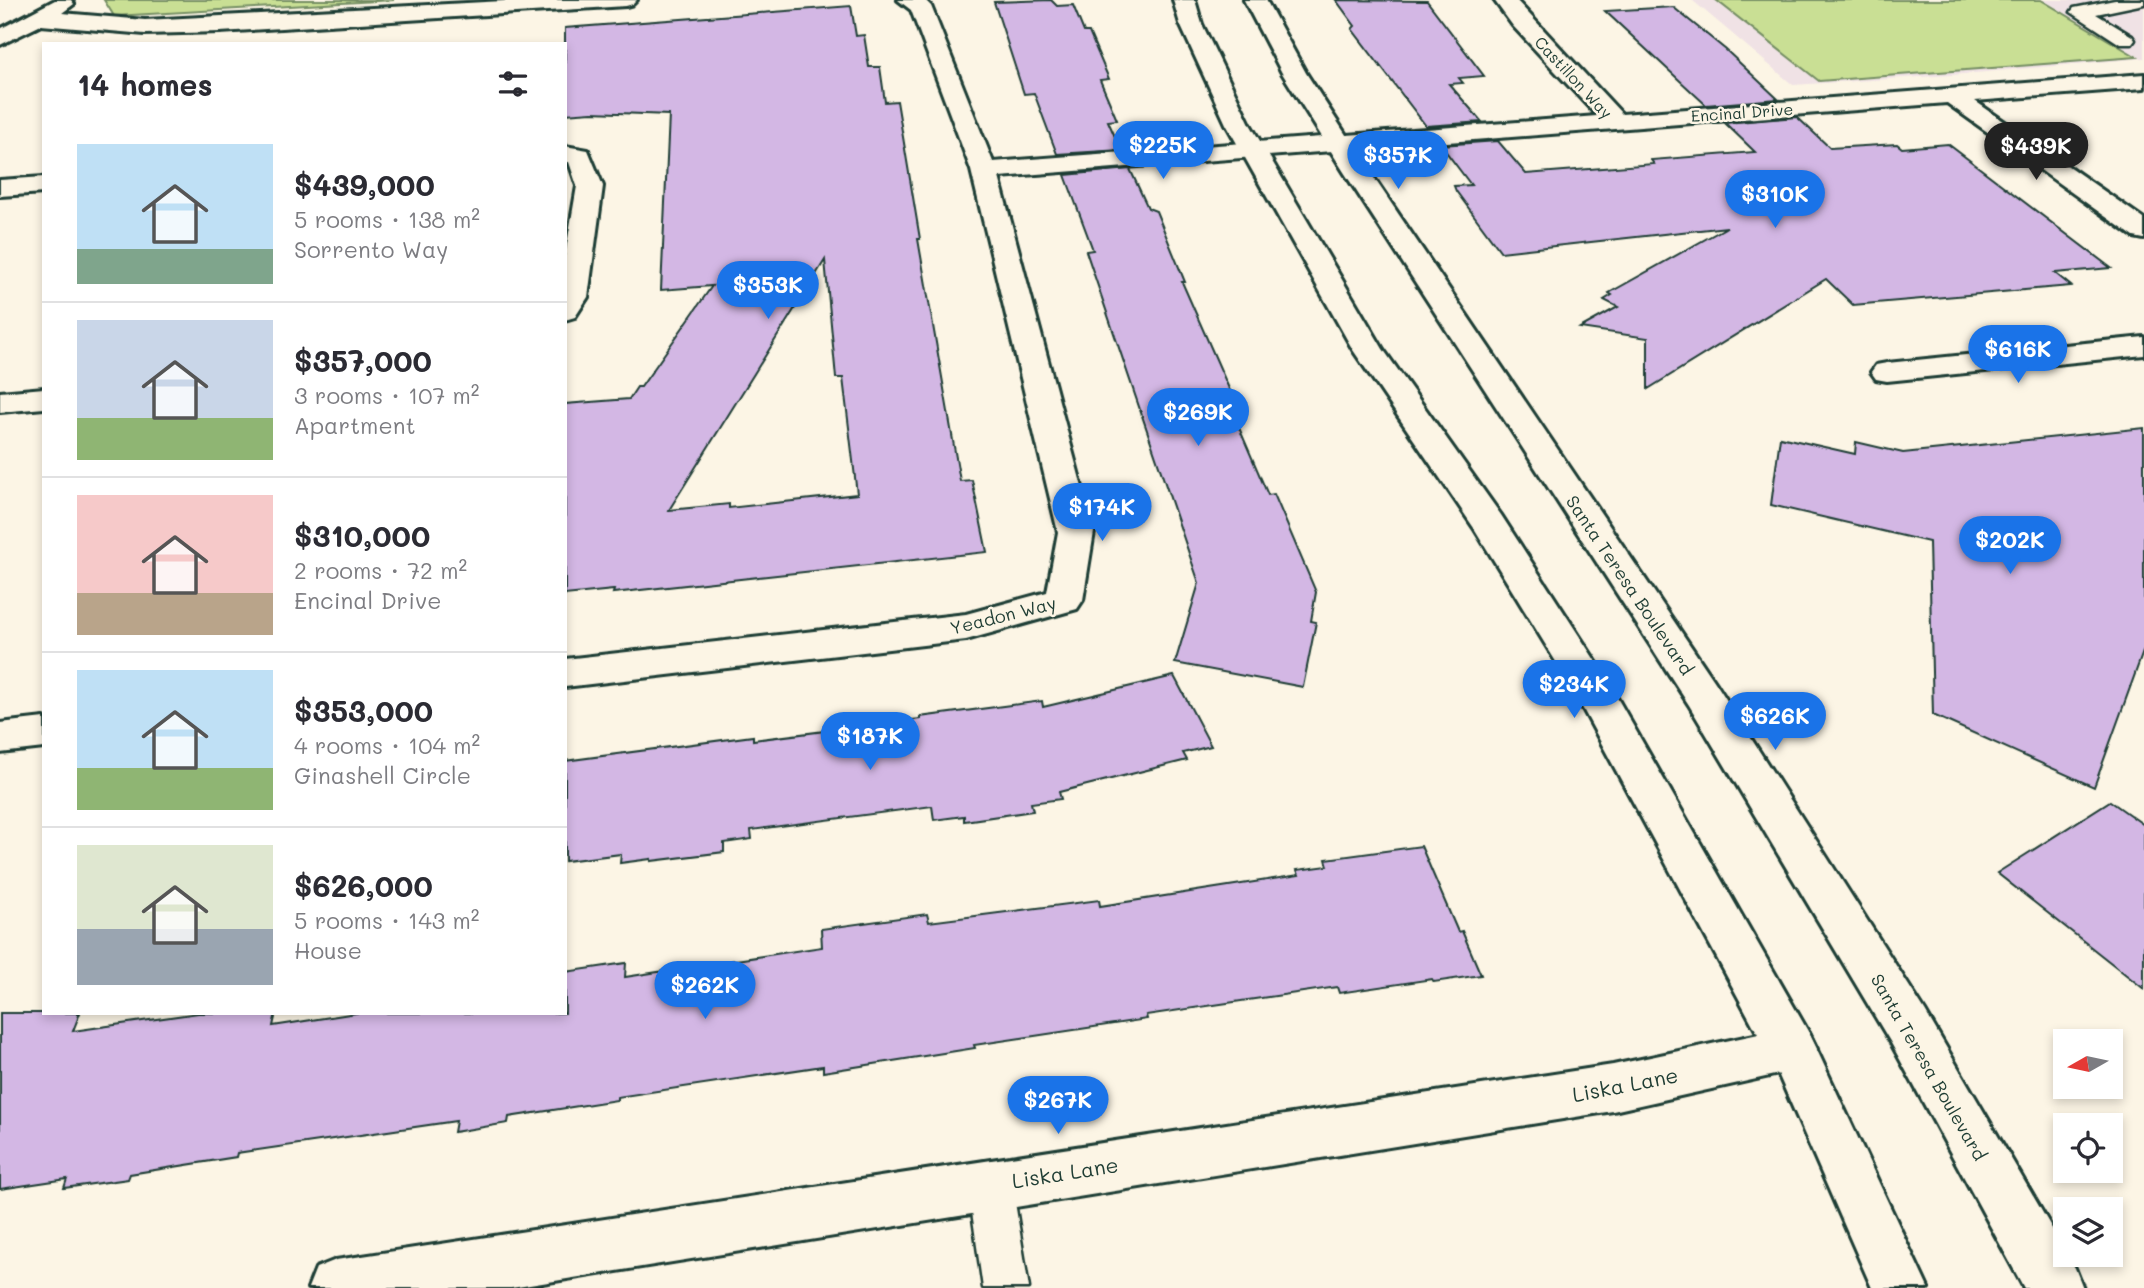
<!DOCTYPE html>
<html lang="en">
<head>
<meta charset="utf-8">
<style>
	:root { --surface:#fff; --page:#f7f7f7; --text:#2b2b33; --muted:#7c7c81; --line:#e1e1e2; --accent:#1a73e8 }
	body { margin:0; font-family:Mali,sans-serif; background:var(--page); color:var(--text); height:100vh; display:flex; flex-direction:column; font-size:26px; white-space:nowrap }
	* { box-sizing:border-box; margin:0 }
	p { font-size:23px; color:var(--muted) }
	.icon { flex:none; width:38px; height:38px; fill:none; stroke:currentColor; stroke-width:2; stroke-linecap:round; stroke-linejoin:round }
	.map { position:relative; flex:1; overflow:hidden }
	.side { position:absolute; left:42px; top:42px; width:525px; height:973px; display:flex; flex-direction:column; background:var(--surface); border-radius:0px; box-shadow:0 4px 10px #0003 }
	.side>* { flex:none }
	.needle { width:46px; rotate:261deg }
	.buttons { position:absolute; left:2053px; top:1029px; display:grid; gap:14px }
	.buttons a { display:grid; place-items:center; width:70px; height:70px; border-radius:0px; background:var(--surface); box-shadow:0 4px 10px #0003; font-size:35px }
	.price { position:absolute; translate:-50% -60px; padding:0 16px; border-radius:24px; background:var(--accent); color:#fff; font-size:23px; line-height:46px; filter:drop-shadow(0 2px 4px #0008) }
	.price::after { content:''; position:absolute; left:50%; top:42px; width:21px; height:16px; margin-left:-10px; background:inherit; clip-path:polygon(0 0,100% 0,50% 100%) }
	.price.selected { background:#222; color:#fff }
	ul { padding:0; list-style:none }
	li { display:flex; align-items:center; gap:21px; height:175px; padding:0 35px }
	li+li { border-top:2px solid var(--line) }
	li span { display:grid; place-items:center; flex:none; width:196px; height:140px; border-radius:0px; color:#555 }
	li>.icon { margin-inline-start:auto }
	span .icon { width:84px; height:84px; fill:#fffc; stroke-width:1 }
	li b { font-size:30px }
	h2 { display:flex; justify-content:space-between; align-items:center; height:84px; padding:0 35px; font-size:30px }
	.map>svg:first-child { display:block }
</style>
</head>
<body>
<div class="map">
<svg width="2144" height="1288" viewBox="0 0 2144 1288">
	<rect width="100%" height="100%" fill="#fcf5e5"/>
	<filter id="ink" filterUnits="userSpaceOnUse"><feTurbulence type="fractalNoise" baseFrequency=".0143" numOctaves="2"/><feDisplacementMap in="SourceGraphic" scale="14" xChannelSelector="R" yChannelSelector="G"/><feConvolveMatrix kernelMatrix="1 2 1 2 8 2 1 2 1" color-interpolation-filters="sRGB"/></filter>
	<g filter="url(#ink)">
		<path fill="#f0e2e5" d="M1692,0h452v58l-192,17 -159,10z"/>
		<g fill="#c9df94" stroke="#748e64" stroke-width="2">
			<path d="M104,0h290l-280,16z"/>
			<path d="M1716,0h325l96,57 -318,24z"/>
		</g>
		<g fill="#d3b7e4" stroke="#1f3d34" stroke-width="2" fill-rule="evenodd">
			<path d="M1051,0l6,6 16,-1 11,27h5l20,47 -9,1 17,40 -9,1 13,29 -64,4 -23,-61 -10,1 -30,-92z"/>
			<path d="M1336,0l91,1 57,75 -25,2 4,5 -14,1 33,38 -56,4 -74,-97 3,-3z"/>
			<path d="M851,6l5,30 8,-1 5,32h11l5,35 12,-1 23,138h-2l42,242 12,-1 15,72 -374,41 1,-3 -49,5v-191l64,-5 8,-12h4l71,-101 -51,4 8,-175 -77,-3 -27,2v-86zM825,260l11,118h7l14,116 -128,14v-4l-60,6z"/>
			<path d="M1673,7l53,43 52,49 -72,6 -101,-94z"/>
			<path d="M1797,117l33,31 67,-4 5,4 46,-4 163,124 -56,5 16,13 -218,19 -27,-26 -178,110v-51l-68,-10 38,-21 -14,-7 8,-5 -3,-2 118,-66 -226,25 -45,-61 -2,-5 17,-1 -30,-40 57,-4 28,33 128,-10 -3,-4 104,-8 -30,-29z"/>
			<path d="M1130,169l18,39 8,3 29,71h-3l52,118h-7l41,95 6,-1 42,98 -5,29 5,1 -13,65 -128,-24 24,-80 -113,-332 7,-1 -28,-75z"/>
			<path d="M2144,428v221l-50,138 -161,-72 -4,-173 -158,-37 9,-68 75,17 1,-12 47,11z"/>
			<path d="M1174,676l37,70 -28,7 4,7 -128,32 2,7 -30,4 2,8 -69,10v-5l-30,4 -2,-14 -181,24 1,9 -28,4v9l-73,9v-2l-31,4 1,-9 -56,7v-100l188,-25v4l167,-21v-2l122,-16 1,6z"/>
			<path d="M2110,801l34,24v164l-147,-116z"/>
			<path d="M1421,846l37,86 4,-1 19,44 -47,7 -2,-3 -93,14 -2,-6 -191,28 1,4 -173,26 1,3 -152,24v-6l-206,31v3l-108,17 -1,6 -54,9 2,-11 -219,32 -1,4 -106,17 -2,5 -64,9 3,-9 -67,10v-176h80l-7,18 125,-18h78l-3,13 83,-13h209v-41l61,-9 -1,14 197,-30 -1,-18 106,-15 2,8 170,-22 1,6 199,-31 -2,-5 31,-4 -2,-7z"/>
		</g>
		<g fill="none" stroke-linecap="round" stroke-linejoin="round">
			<defs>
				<g id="lane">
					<path d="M2115,0h29v4l-48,10 36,22 3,4 -3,4h-12l-49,-32 3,-4z"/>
					<path d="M990,1163l15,6 7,15 17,104h-46l-15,-104 7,-15z"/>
				</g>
				<g id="street">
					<path d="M55,0h16l3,4 -12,9 83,7 378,-20h114l-4,4 -7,2 -406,26 -75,2 -104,-9 -41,20v-16z"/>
					<path d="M898,0h27l6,6 62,156 604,-46 -84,-90 -19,-26h22l106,114 522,-40v14l-169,13 169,118v20l-10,-2 -187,-134 -948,74 95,355 -11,68 -6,9 -111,31 -401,47v-28l401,-45 81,-22 11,-60 -87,-362 -60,-160z"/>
					<path d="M565,146l23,4 15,36 -15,111 -13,20 -10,3v-64l12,-70 -8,-24h-4z"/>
					<path d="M44,177v16l-44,3v-16z"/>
					<path d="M2144,337v18l-257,26 -11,-2 -5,-7 5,-7 11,-2z"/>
					<path d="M44,388v20l-44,4v-20z"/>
					<path d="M44,718v30l-44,5v-30z"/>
					<path d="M1792,1027l17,6 8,16 -8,16 -17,6 -179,40 -1102,177h-203l8,-20 20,-8 1277,-195z"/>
				</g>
				<g id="secondary">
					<path d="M1173,0h22l7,24 48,100 133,225 118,166 99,153 209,365 119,255h-56l-99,-226 -204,-379 -95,-155 -121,-178 -127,-226 -46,-100z"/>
					<path d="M1244,0h22l40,73 64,99 347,513 208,326 150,257 8,20h-59l-133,-245 -202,-338 -345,-533 -62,-99z"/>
				</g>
			</defs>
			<use href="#lane" stroke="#1f3d34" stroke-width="5"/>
			<use href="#street" stroke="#1f3d34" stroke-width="6"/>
			<use href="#secondary" stroke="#1f3d34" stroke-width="6"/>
			<use href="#lane" fill="#fcf5e5" fill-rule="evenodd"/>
			<use href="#street" fill="#fcf5e5" fill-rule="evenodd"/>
			<use href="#secondary" fill="#fcf5e5" fill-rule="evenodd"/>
		</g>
	</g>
	<g text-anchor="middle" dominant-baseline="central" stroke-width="5" stroke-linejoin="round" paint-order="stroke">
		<g font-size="16" fill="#1f3d34" stroke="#fcf5e5">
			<text transform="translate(1574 77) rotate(47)">Castillon Way</text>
			<text transform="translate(1742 112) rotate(-4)">Encinal Drive</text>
		</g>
		<g font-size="18" fill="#1f3d34" stroke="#fcf5e5">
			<text transform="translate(1630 585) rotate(56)">Santa Teresa Boulevard</text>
			<text transform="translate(1003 615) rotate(-14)">Yeadon Way</text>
			<text transform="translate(1929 1067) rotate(60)">Santa Teresa Boulevard</text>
		</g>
		<g font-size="21" fill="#1f3d34" stroke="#fcf5e5">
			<text transform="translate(1625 1084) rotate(-11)">Liska Lane</text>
			<text transform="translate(1065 1172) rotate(-9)">Liska Lane</text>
		</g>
	</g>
</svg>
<div class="buttons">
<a><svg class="needle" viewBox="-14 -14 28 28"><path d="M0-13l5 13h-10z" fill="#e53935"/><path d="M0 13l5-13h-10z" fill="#7c7c81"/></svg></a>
<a><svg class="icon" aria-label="locate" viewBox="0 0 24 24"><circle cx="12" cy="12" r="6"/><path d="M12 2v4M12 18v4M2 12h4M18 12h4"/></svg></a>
<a><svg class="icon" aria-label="layers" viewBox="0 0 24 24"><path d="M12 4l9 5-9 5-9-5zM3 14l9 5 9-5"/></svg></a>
</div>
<b class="price" style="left:1163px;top:181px">$225K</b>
<b class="price selected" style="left:2036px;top:182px">$439K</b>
<b class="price" style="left:1398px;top:191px">$357K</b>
<b class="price" style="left:1775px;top:230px">$310K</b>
<b class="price" style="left:768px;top:321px">$353K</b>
<b class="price" style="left:2018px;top:385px">$616K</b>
<b class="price" style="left:1198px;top:448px">$269K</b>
<b class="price" style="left:1102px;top:543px">$174K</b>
<b class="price" style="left:2010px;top:576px">$202K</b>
<b class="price" style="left:1574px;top:720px">$234K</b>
<b class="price" style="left:1775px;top:752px">$626K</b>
<b class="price" style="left:870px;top:772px">$187K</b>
<b class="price" style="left:705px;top:1021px">$262K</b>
<b class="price" style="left:1058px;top:1136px">$267K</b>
<section class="side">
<h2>14 homes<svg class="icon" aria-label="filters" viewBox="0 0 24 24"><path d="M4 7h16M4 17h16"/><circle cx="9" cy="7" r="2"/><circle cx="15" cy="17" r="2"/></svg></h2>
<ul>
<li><span style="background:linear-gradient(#bfe0f5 75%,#7fa58c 0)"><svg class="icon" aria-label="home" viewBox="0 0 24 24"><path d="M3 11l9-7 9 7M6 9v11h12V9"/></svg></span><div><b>$439,000</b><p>5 rooms · 138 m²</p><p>Sorrento Way</p></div></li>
<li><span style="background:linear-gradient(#c9d6e8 70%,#8fb573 0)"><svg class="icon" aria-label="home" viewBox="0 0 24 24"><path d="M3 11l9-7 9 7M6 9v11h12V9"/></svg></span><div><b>$357,000</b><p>3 rooms · 107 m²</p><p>Apartment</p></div></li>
<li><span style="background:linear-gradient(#f6c9c9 70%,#b9a48a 0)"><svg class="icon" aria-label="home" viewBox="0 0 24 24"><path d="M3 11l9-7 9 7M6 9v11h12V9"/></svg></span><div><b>$310,000</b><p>2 rooms · 72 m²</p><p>Encinal Drive</p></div></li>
<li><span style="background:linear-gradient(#bfe0f5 70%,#8fb573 0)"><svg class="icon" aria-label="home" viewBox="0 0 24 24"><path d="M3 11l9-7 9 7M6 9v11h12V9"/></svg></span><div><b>$353,000</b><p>4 rooms · 104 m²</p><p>Ginashell Circle</p></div></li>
<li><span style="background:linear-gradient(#dfe7d0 60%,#9aa5b1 0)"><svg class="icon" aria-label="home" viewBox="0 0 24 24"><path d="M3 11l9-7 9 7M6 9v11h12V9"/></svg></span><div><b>$626,000</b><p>5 rooms · 143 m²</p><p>House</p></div></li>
</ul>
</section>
</div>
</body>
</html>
